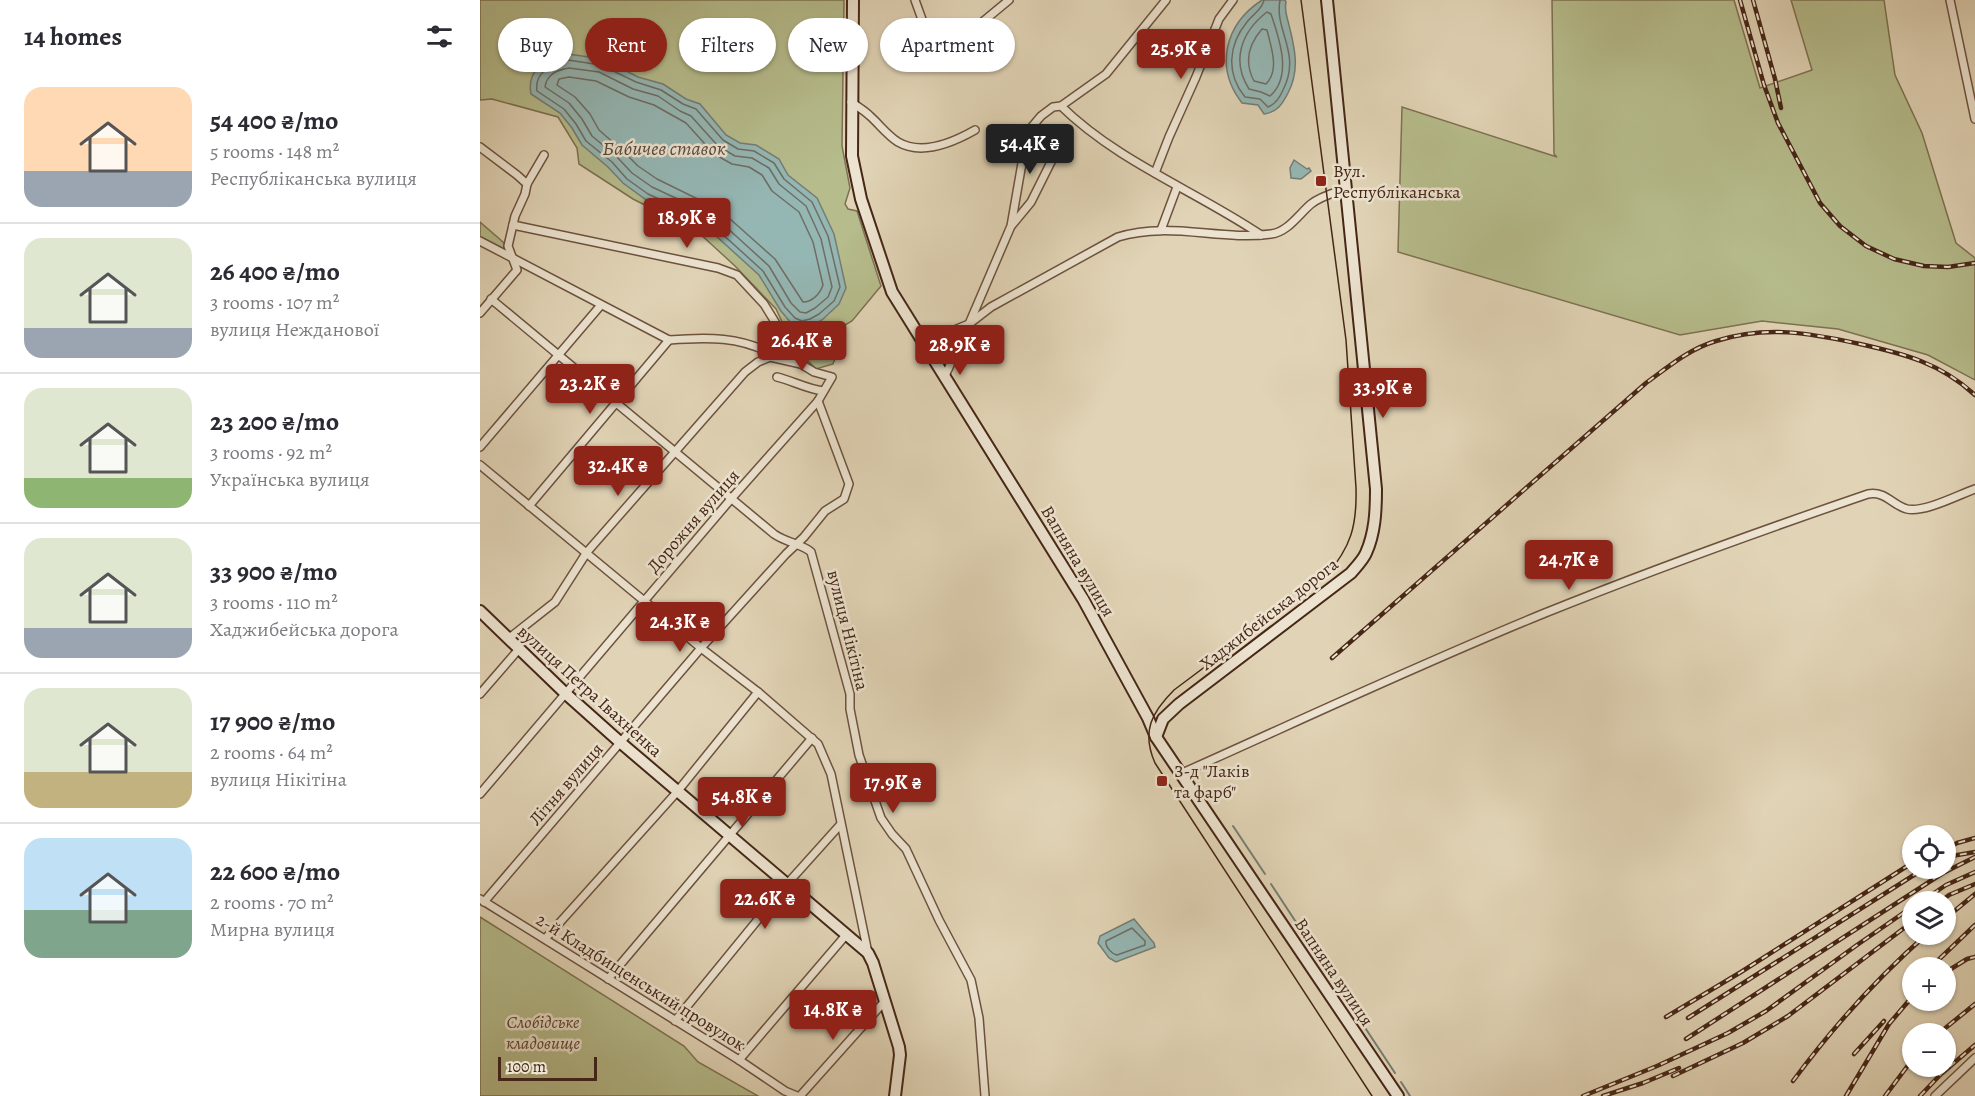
<!DOCTYPE html>
<html lang="en">
<head>
<meta charset="utf-8">
<style>
	:root { --surface:#fff; --page:#f7f7f7; --text:#2b2b33; --muted:#7c7c81; --line:#e1e1e2; --accent:#8f2418 }
	body { margin:0; font-family:Alegreya,serif; background:var(--page); color:var(--text); height:100vh; display:flex; flex-direction:column; font-size:22px; white-space:nowrap }
	* { box-sizing:border-box; margin:0 }
	p { font-size:20px; color:var(--muted) }
	.icon { flex:none; width:33px; height:33px; fill:none; stroke:currentColor; stroke-width:2; stroke-linecap:round; stroke-linejoin:round }
	.map { position:relative; flex:1; overflow:hidden }
	.details { display:flex; flex-direction:column; background:var(--surface); width:480px }
	.details>* { flex:none }
	.hud { position:absolute; left:18px; top:18px; width:570px; height:54px; display:flex; gap:12px }
	.fabs { position:absolute; left:1422px; top:825px; display:grid; gap:12px }
	.fabs a { display:grid; place-items:center; width:54px; height:54px; border-radius:50%; background:var(--surface); box-shadow:0 2px 4px #0004; font-size:30px }
	.scale { position:absolute; left:18px; bottom:15px; width:99px; box-sizing:border-box; padding-left:6px; border:3px solid #462616; border-top:0; font-size:16px; line-height:21px; white-space:nowrap; color:#462616; -webkit-text-stroke:4px #ece3d0; paint-order:stroke }
	.price { position:absolute; translate:-50% -51px; padding:0 14px; border-radius:6px; background:var(--accent); color:#fff; font-size:20px; line-height:39px; filter:drop-shadow(0 2px 3px #0008) }
	.price::after { content:''; position:absolute; left:50%; top:36px; width:18px; height:14px; margin-left:-9px; background:inherit; clip-path:polygon(0 0,100% 0,50% 100%) }
	.price.on { background:#222; color:#fff }
	ul { padding:0; list-style:none }
	li { display:flex; align-items:center; gap:18px; height:150px; padding:0 24px }
	li+li { border-top:2px solid var(--line) }
	li span { display:grid; place-items:center; flex:none; width:168px; height:120px; border-radius:18px; color:#555 }
	li>.icon { margin-inline-start:auto }
	span .icon { width:72px; height:72px; fill:#fffc; stroke-width:1 }
	li b { font-size:26px }
	h2 { display:flex; justify-content:space-between; align-items:center; height:72px; padding:0 24px; font-size:26px }
	.pill { padding:0 21px; border-radius:27px; background:var(--surface); box-shadow:0 2px 4px #0004; font-size:21px; line-height:54px }
	.pill.on { background:var(--accent); color:#fff }
	main { display:flex; flex:1; min-height:0 }
	.map>svg:first-child { display:block }
</style>
</head>
<body>
<main>
<section class="details">
<h2>14 homes<svg class="icon" aria-label="filters" viewBox="0 0 24 24"><path d="M4 7h16M4 17h16"/><circle cx="9" cy="7" r="2"/><circle cx="15" cy="17" r="2"/></svg></h2>
<ul>
<li><span style="background:linear-gradient(#ffd9b3 70%,#9aa5b1 0)"><svg class="icon" aria-label="home" viewBox="0 0 24 24"><path d="M3 11l9-7 9 7M6 9v11h12V9"/></svg></span><div><b>54 400 ₴/mo</b><p>5 rooms · 148 m²</p><p>Республіканська вулиця</p></div></li>
<li><span style="background:linear-gradient(#dfe7d0 75%,#9aa5b1 0)"><svg class="icon" aria-label="home" viewBox="0 0 24 24"><path d="M3 11l9-7 9 7M6 9v11h12V9"/></svg></span><div><b>26 400 ₴/mo</b><p>3 rooms · 107 m²</p><p>вулиця Нежданової</p></div></li>
<li><span style="background:linear-gradient(#dfe7d0 75%,#8fb573 0)"><svg class="icon" aria-label="home" viewBox="0 0 24 24"><path d="M3 11l9-7 9 7M6 9v11h12V9"/></svg></span><div><b>23 200 ₴/mo</b><p>3 rooms · 92 m²</p><p>Українська вулиця</p></div></li>
<li><span style="background:linear-gradient(#dfe7d0 75%,#9aa5b1 0)"><svg class="icon" aria-label="home" viewBox="0 0 24 24"><path d="M3 11l9-7 9 7M6 9v11h12V9"/></svg></span><div><b>33 900 ₴/mo</b><p>3 rooms · 110 m²</p><p>Хаджибейська дорога</p></div></li>
<li><span style="background:linear-gradient(#dfe7d0 70%,#c2b280 0)"><svg class="icon" aria-label="home" viewBox="0 0 24 24"><path d="M3 11l9-7 9 7M6 9v11h12V9"/></svg></span><div><b>17 900 ₴/mo</b><p>2 rooms · 64 m²</p><p>вулиця Нікітіна</p></div></li>
<li><span style="background:linear-gradient(#bfe0f5 60%,#7fa58c 0)"><svg class="icon" aria-label="home" viewBox="0 0 24 24"><path d="M3 11l9-7 9 7M6 9v11h12V9"/></svg></span><div><b>22 600 ₴/mo</b><p>2 rooms · 70 m²</p><p>Мирна вулиця</p></div></li>
</ul>
</section>
<div class="map">
<svg width="1495" height="1096" viewBox="0 0 1495 1096">
	<rect width="100%" height="100%" fill="#e1d4b6"/>
	<filter id="stains"><feTurbulence type="fractalNoise" baseFrequency=".00333" numOctaves="4"/><feColorMatrix values="0 0 0 0 .2 0 0 0 0 .09 0 0 0 0 .02 0 0 0 .5 -.17"/></filter>
	<radialGradient id="worn" r=".72"><stop offset=".6" stop-color="#630" stop-opacity="0"/><stop offset="1" stop-color="#630" stop-opacity=".3"/></radialGradient>
	<g fill="#b6bc8c" stroke="#7e7151" stroke-width="1.5">
		<path d="M0,0h364l-2,146 8,42 -5,16 3,5 9,2 24,75 -29,35 -7,4 -1,9 -11,30 -17,5 -22,-22 -18,-38 -41,-43 -37,-34 -65,-33 -54,-35 -2,-16 -19,-31 -66,-18 -12,1z"/>
		<path d="M1072,0h182l26,88 52,-18 -21,-70h93l11,75 27,58 34,110 19,15v122l-47,-25 -90,-26 -76,-8 -82,14 -282,-83 4,-145 155,50 -3,-3z"/>
		<path d="M0,222l23,20 2,3 -2,4 -23,-10z"/>
		<path d="M0,917l204,129 14,16 60,34h-278z"/>
	</g>
	<g fill="#95b7b4" stroke="#757d75" stroke-width="1.5">
		<path d="M782,0h23l1,2c-2,9 1,14 3,23 6,24 11,45 -1,68 -6,12 -11,19 -24,21l-6,-9 -16,-2c-28,-36 -17,-79 20,-103z"/>
		<path d="M88,54l35,5 35,18 25,7 23,15 14,5 26,31 14,8 16,2 23,14 9,16 29,23 17,36 12,54 -7,16 -17,16 -10,5 -11,3 -10,-5 -10,-12 -22,-36 -54,-49 -60,-27 -22,-16 -15,-16 -26,-22 -10,-17 -12,-15 -29,-19c-5,-25 16,-36 37,-40z"/>
		<path d="M814,160l13,9 2,-1 2,3 -10,8 -10,-1 -1,-10z"/>
		<path d="M654,919l20,24 1,4 -39,15 -7,-4 -11,-15 2,-7z"/>
	</g>
	<g fill="none" stroke-linecap="round" stroke-linejoin="round">
		<g stroke="#6e6e65" stroke-width="1.5">
			<path d="M784,0c-1,9 -12,15 -17,22 -19,23 -21,52 -2,75l15,2 8,8c8,-3 12,-10 15,-17 19,-37 -9,-59 -3,-90"/>
			<path d="M787,12l4,2c8,24 22,62 -1,82l-9,-4 -12,-3c-18,-28 -8,-57 18,-77z"/>
			<path d="M782,29l5,1c4,17 13,40 -1,54l-12,-3c-10,-19 -6,-36 8,-52z"/>
			<path d="M88,60l33,5 35,17 25,8 22,14 13,5 27,31 15,9 16,2 20,12 10,16 28,23 16,34 12,51 -6,14 -15,13 -9,5 -8,2 -7,-3 -10,-11 -22,-36 -54,-49 -61,-28 -21,-15 -15,-17 -26,-21 -10,-17 -12,-15 -27,-18c-3,-19 16,-28 31,-31z"/>
			<path d="M89,68l30,4 34,17 25,7 22,15 11,5 27,30 17,10 17,2 17,10 10,16 27,22 15,33 11,48 -4,10 -13,11 -9,5 -6,-1 -9,-9 -22,-37 -55,-50 -62,-29 -20,-14 -15,-16 -25,-21 -10,-17 -13,-16 -24,-16c2,-13 12,-17 24,-19z"/>
			<path d="M89,77l27,4 33,16 25,8 32,18 28,31 18,10 17,3 13,8 10,16 27,21 14,30 10,43c-3,9 -11,17 -20,17l-28,-43 -55,-49 -63,-31 -19,-13 -15,-15 -24,-21 -9,-16 -15,-17 -18,-12 2,-6z"/>
			<path d="M652,928l13,13v4l-28,10c-5,-1 -12,-8 -11,-14z"/>
		</g>
		<g stroke="#757d75" stroke-width="2">
			<path d="M753,826l32,48"/>
			<path d="M791,884l38,58"/>
			<path d="M835,952l80,121"/>
			<path d="M921,1082l9,14"/>
		</g>
		<defs>
			<g id="street">
				<path d="M435,0l18,50 12,3 64,-53"/>
				<path d="M1470,0l25,119"/>
				<path d="M371,102c6,4 14,9 19,14 10,9 17,19 28,26 24,14 56,0 77,-12"/>
				<path d="M581,106c57,56 135,85 200,129"/>
				<path d="M0,147l37,28 10,9"/>
				<path d="M675,173l14,-36 27,-60 23,-58 14,-19"/>
				<path d="M33,225l205,43 19,7 27,29 37,60"/>
				<path d="M532,225l19,-23 22,-44 14,-19"/>
				<path d="M681,230l16,-43"/>
				<path d="M0,241l189,99c37,-3 73,-4 106,16"/>
				<path d="M11,299l283,235c11,8 30,11 37,18l39,142v15l9,46 22,63 11,16 14,15 33,71 32,60 8,38 6,78"/>
				<path d="M0,313l37,-43 -9,-24 7,-30 10,-22 2,-10 17,-29"/>
				<path d="M439,336c19,0 33,-4 50,-12l42,-98 14,-80 5,-17 11,-13 12,-9 8,-1 45,-32 60,-74"/>
				<path d="M297,377c16,4 30,12 46,14"/>
				<path d="M464,378l25,-54 22,-17 127,-70c51,-16 102,4 153,-3 17,-2 28,-20 40,-30 10,-8 23,-11 34,-15"/>
				<path d="M0,447l121,-142"/>
				<path d="M0,465l221,183 57,44 60,52 13,30 37,179"/>
				<path d="M49,506l140,-166"/>
				<path d="M0,694l39,-45"/>
				<path d="M700,774c121,-54 242,-111 365,-161 107,-43 215,-82 323,-119 18,-3 24,11 39,15 17,4 51,-14 68,-20"/>
				<path d="M0,794l251,-295 87,-98 14,-24 -18,-5 -13,-8 -31,-7 -12,5 -13,10 -158,180 -32,50 -47,37"/>
				<path d="M0,899l259,161 46,31 12,5"/>
				<path d="M4,902l217,-254 85,-94 18,-17 21,-26 19,-12 5,-15 -31,-83"/>
				<path d="M65,939l132,-147 81,-100"/>
				<path d="M128,979l204,-241"/>
				<path d="M195,1021l112,-137 53,-59"/>
				<path d="M259,1060l107,-125"/>
				<path d="M320,1096l84,-94"/>
				<path d="M1455,1096l40,-38"/>
			</g>
			<g id="secondary">
				<path d="M373,0l-1,156 9,43 31,93 191,307 65,119 8,19 242,359"/>
				<path d="M0,611l85,82 56,50 247,210 5,10 26,84 1,8 -5,41"/>
				<path d="M676,737l7,-18 16,-15 172,-131c5,-6 12,-13 15,-20 9,-20 10,-42 10,-64l-49,-489"/>
			</g>
		</defs>
		<use href="#street" stroke="#6d523e" stroke-width="10"/>
		<use href="#secondary" stroke="#462616" stroke-width="14"/>
		<use href="#street" stroke="#ece3d0" stroke-width="7"/>
		<use href="#secondary" stroke="#ece3d0" stroke-width="10"/>
		<path stroke="#462616" stroke-width="1.5" d="M821,0l45,340 10,148c1,38 -5,59 -30,88l-152,114c-22,22 -33,41 -19,73l217,333"/>
		<defs>
			<g id="rail">
				<path d="M1260,0l24,85 14,38 42,80 20,23 26,20 28,13 30,7 24,1 27,-4"/>
				<path d="M1273,0l22,79 6,29"/>
				<path d="M852,658l314,-275c22,-16 43,-34 70,-42 51,-16 93,-8 144,3 45,10 80,19 115,51"/>
				<path d="M1466,849l11,-6 18,-5"/>
				<path d="M1466,857l29,-5"/>
				<path d="M1441,902l25,-17 29,-13"/>
				<path d="M1460,902l9,-7 26,-11"/>
				<path d="M1466,918l29,-24"/>
				<path d="M1450,968l45,-43"/>
				<path d="M1466,972l21,-13 8,-2"/>
				<path d="M1186,1017l75,-45 171,-109"/>
				<path d="M1208,1018l237,-150"/>
				<path d="M1458,1034l37,-30"/>
				<path d="M1206,1039l257,-166 32,-16"/>
				<path d="M1374,1054l30,-33"/>
				<path d="M1193,1076l70,-33 45,-27 124,-94"/>
				<path d="M1313,1081c40,-54 83,-102 134,-147"/>
				<path d="M1103,1096l74,-30 71,-33 38,-22 91,-66 55,-38"/>
				<path d="M1123,1096l40,-13 36,-15"/>
				<path d="M1366,1096l43,-72 23,-27"/>
				<path d="M1405,1096l27,-36"/>
				<path d="M1440,1096l21,-22 34,-29"/>
			</g>
		</defs>
		<use href="#rail" stroke="#462616" stroke-width="4.5"/>
		<use href="#rail" stroke="#ece3d0" stroke-width="2" stroke-dasharray="7" stroke-linecap="butt"/>
	</g>
	<g fill="#8f2418" stroke="#ece3d0" stroke-width="2">
		<rect x="835" y="175" width="12" height="12" rx="3"/>
		<rect x="676" y="775" width="12" height="12" rx="3"/>
	</g>
	<g text-anchor="middle" dominant-baseline="central" stroke-width="5" stroke-linejoin="round" paint-order="stroke">
		<g font-size="18" fill="#462616" stroke="#ece3d0" text-anchor="start">
			<text x="853" y="171">Вул.<tspan x="853" dy="21">Республіканська</tspan></text>
			<text x="694" y="771">З-д "Лаків<tspan x="694" dy="21">та фарб"</tspan></text>
		</g>
		<g font-size="18" fill="#462616" stroke="#ece3d0">
			<text transform="translate(213 521) rotate(-49)">Дорожня вулиця</text>
			<text transform="translate(598 561) rotate(59)">Вапняна вулиця</text>
			<text transform="translate(789 614) rotate(-38)">Хаджибейська дорога</text>
			<text transform="translate(368 630) rotate(76)">вулиця Нікітіна</text>
			<text transform="translate(110 691) rotate(42)">вулиця Петра Івахненка</text>
			<text transform="translate(86 784) rotate(-49)">Літня вулиця</text>
			<text transform="translate(854 972) rotate(56)">Вапняна вулиця</text>
			<text transform="translate(161 982) rotate(32)">2-й Кладбищенський провулок</text>
		</g>
		<g font-size="18" font-style="italic" fill="#5c442e" stroke="#ece3d0">
			<text x="63" y="1022">Слобідське<tspan x="63" dy="21">кладовище</tspan></text>
		</g>
		<g font-size="20" font-style="italic" fill="#5a4a3e" stroke="#ece3d0">
			<text x="184" y="148">Бабичев ставок</text>
		</g>
	</g>
	<rect width="100%" height="100%" filter="url(#stains)"/>
	<rect width="100%" height="100%" fill="url(#worn)"/>
</svg>
<div class="fabs">
<a><svg class="icon" aria-label="locate" viewBox="0 0 24 24"><circle cx="12" cy="12" r="6"/><path d="M12 2v4M12 18v4M2 12h4M18 12h4"/></svg></a>
<a><svg class="icon" aria-label="layers" viewBox="0 0 24 24"><path d="M12 4l9 5-9 5-9-5zM3 14l9 5 9-5"/></svg></a>
<a>+</a>
<a>−</a>
</div>
<div class="scale">100 m</div>
<b class="price" style="left:701px;top:80px">25.9K ₴</b>
<b class="price on" style="left:550px;top:175px">54.4K ₴</b>
<b class="price" style="left:207px;top:249px">18.9K ₴</b>
<b class="price" style="left:322px;top:372px">26.4K ₴</b>
<b class="price" style="left:480px;top:376px">28.9K ₴</b>
<b class="price" style="left:110px;top:415px">23.2K ₴</b>
<b class="price" style="left:903px;top:419px">33.9K ₴</b>
<b class="price" style="left:138px;top:497px">32.4K ₴</b>
<b class="price" style="left:1089px;top:591px">24.7K ₴</b>
<b class="price" style="left:200px;top:653px">24.3K ₴</b>
<b class="price" style="left:413px;top:814px">17.9K ₴</b>
<b class="price" style="left:262px;top:828px">54.8K ₴</b>
<b class="price" style="left:285px;top:930px">22.6K ₴</b>
<b class="price" style="left:353px;top:1041px">14.8K ₴</b>
<div class="hud">
<a class="pill">Buy</a>
<a class="pill on">Rent</a>
<a class="pill">Filters</a>
<a class="pill">New</a>
<a class="pill">Apartment</a>
</div>
</div>
</main>
</body>
</html>
